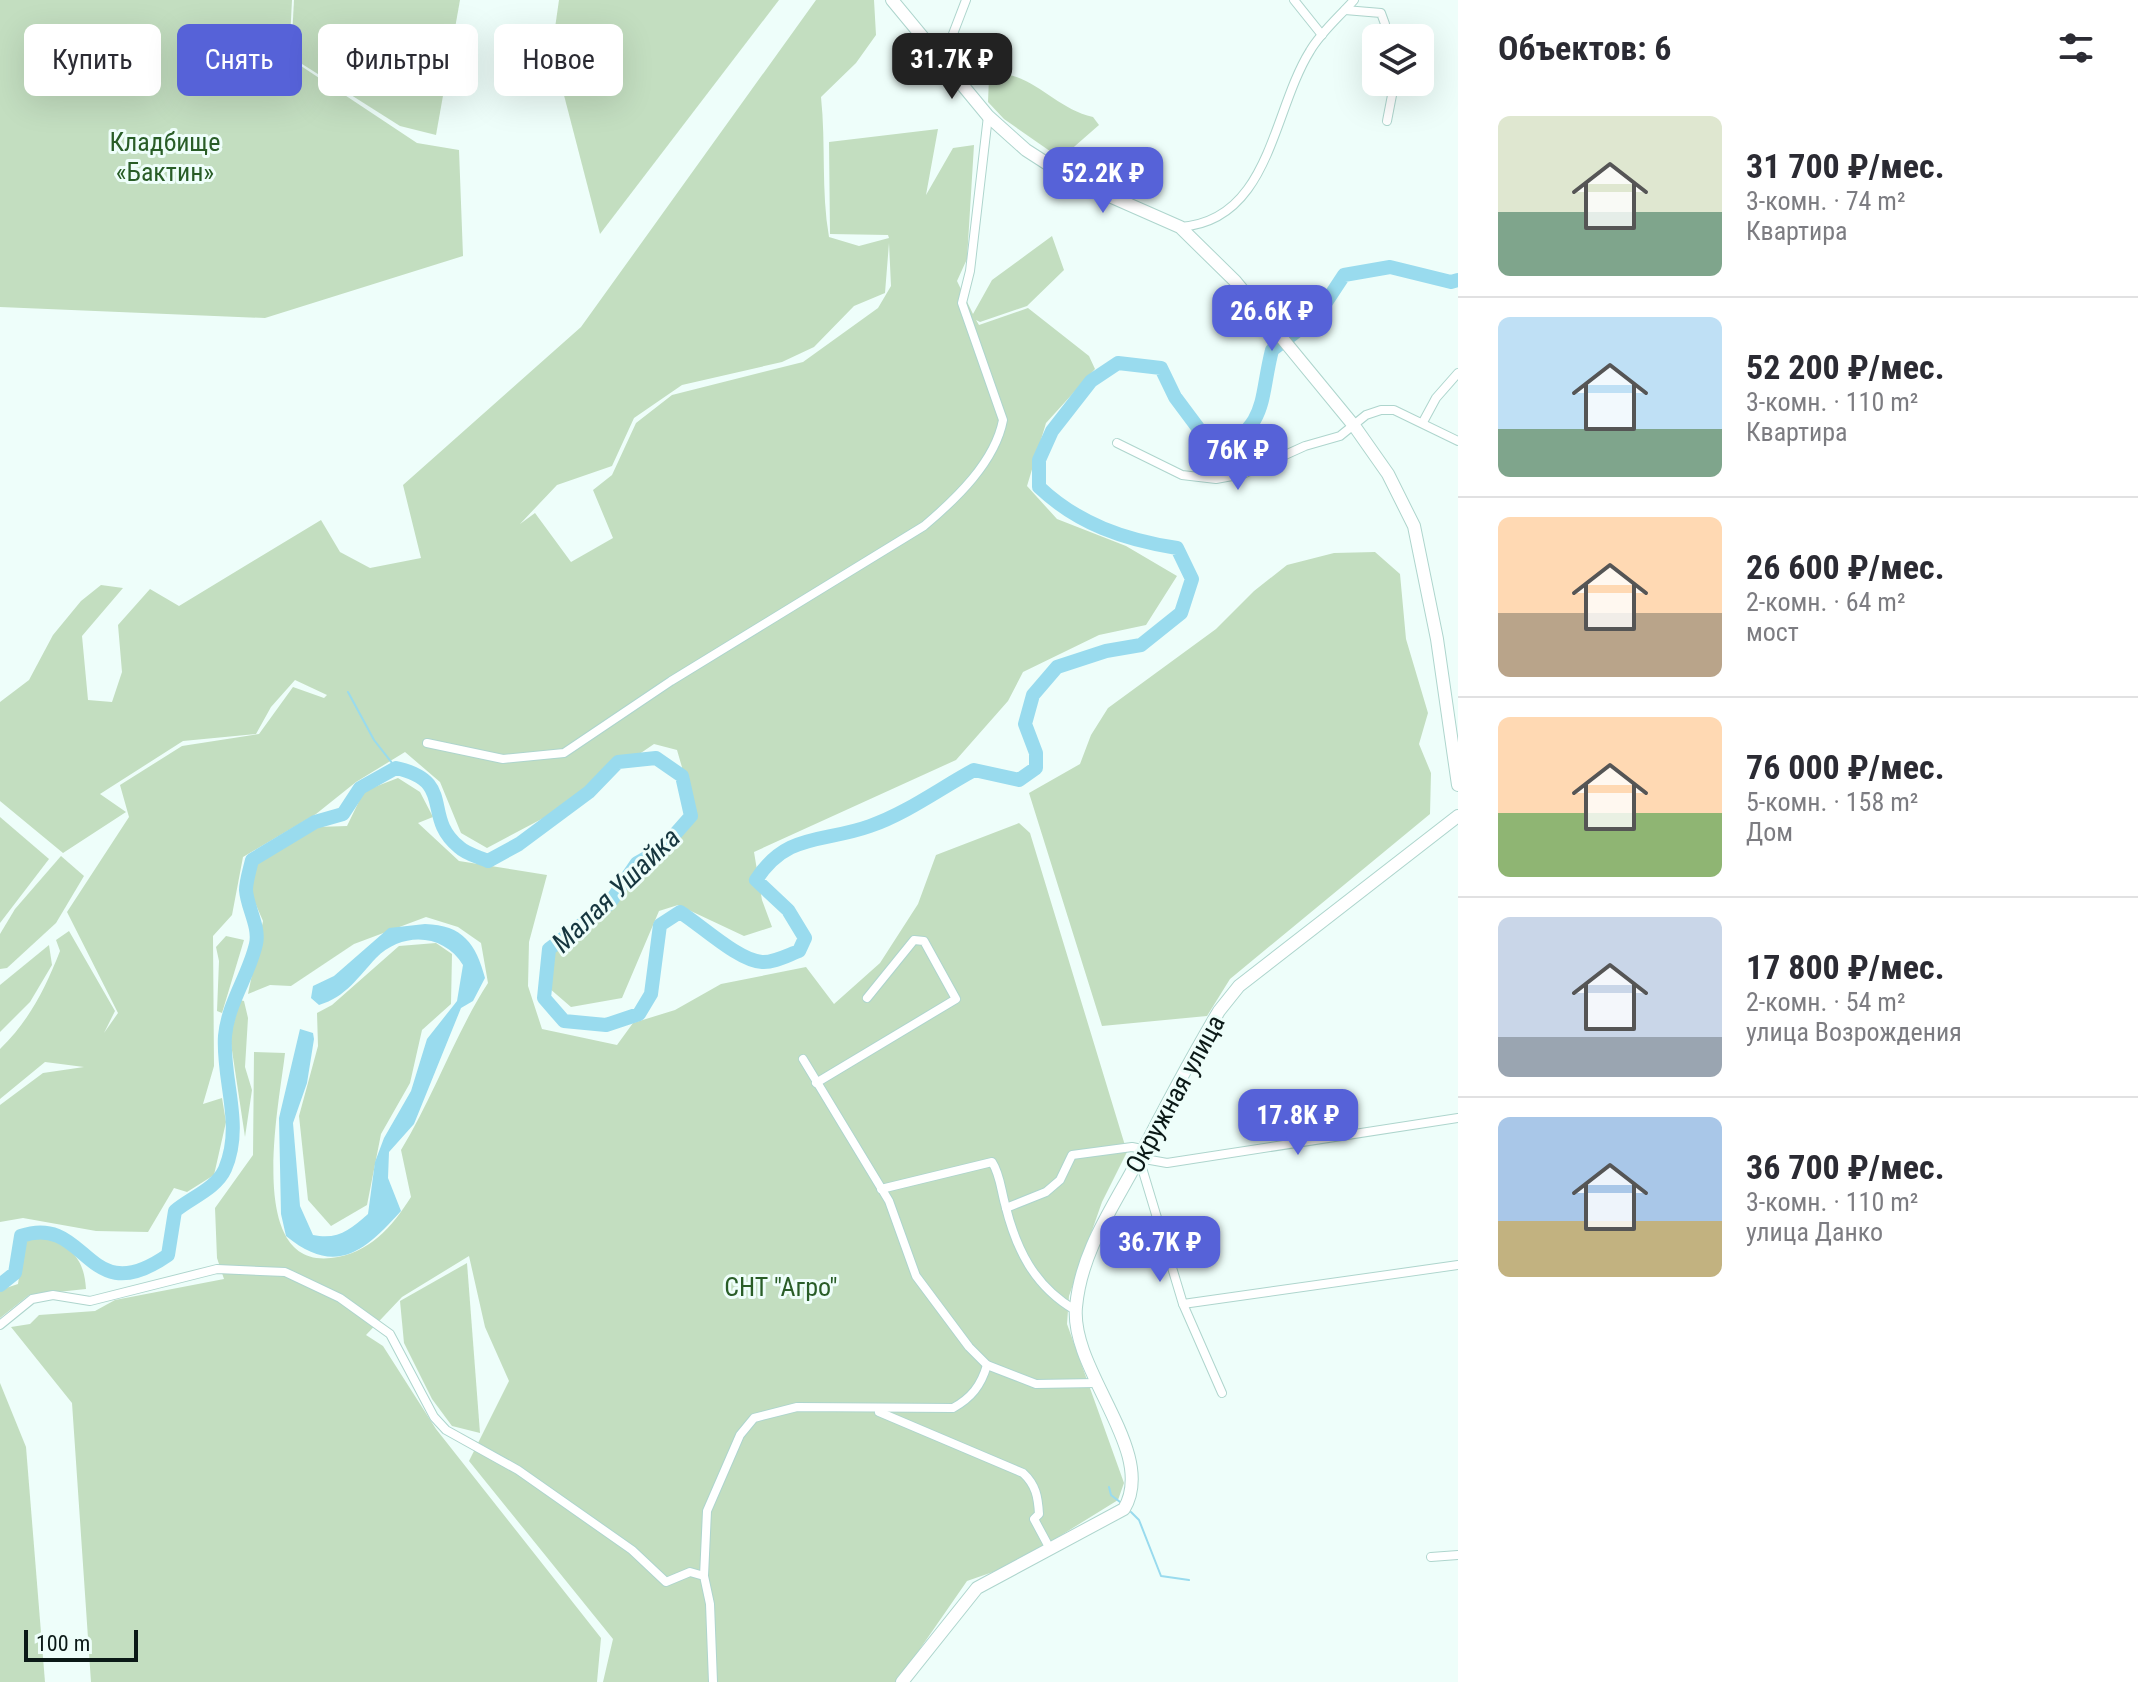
<!DOCTYPE html>
<html lang="ru">
<head>
<meta charset="utf-8">
<style>
	:root { --surface:#fff; --page:#f7f7f7; --text:#2b2b33; --muted:#7c7c81; --line:#e1e1e2; --accent:#5662d8 }
	body { margin:0; font-family:"Roboto Condensed",sans-serif; background:var(--page); color:var(--text); height:100vh; display:flex; flex-direction:column; font-size:30px; white-space:nowrap }
	* { box-sizing:border-box; margin:0 }
	p { font-size:26px; color:var(--muted) }
	.icon { flex:none; width:44px; height:44px; fill:none; stroke:currentColor; stroke-width:2; stroke-linecap:round; stroke-linejoin:round }
	.map { position:relative; flex:1; overflow:hidden }
	.details { display:flex; flex-direction:column; background:var(--surface); width:680px }
	.details>* { flex:none }
	.guide { position:absolute; left:24px; top:24px; width:760px; height:72px; display:flex; gap:16px }
	.buttons { position:absolute; left:1362px; top:24px; display:grid; gap:16px }
	.buttons a { display:grid; place-items:center; width:72px; height:72px; border-radius:12px; background:var(--surface); box-shadow:0 8px 32px #0002; font-size:40px }
	.scale { position:absolute; left:24px; bottom:20px; width:114px; box-sizing:border-box; padding-left:8px; border:4px solid #0b1917; border-top:0; font-size:22px; line-height:28px; white-space:nowrap; color:#0b1917; -webkit-text-stroke:6px #eefefa; paint-order:stroke }
	.price { position:absolute; translate:-50% -68px; padding:0 18px; border-radius:16px; background:var(--accent); color:#fff; font-size:26px; line-height:52px; filter:drop-shadow(0 2px 4px #0008) }
	.price::after { content:''; position:absolute; left:50%; top:48px; width:24px; height:18px; margin-left:-12px; background:inherit; clip-path:polygon(0 0,100% 0,50% 100%) }
	.price.active { background:#222; color:#fff }
	ul { padding:0; list-style:none }
	li { display:flex; align-items:center; gap:24px; height:200px; padding:0 40px }
	li+li { border-top:2px solid var(--line) }
	li span { display:grid; place-items:center; flex:none; width:224px; height:160px; border-radius:12px; color:#555 }
	li>.icon { margin-inline-start:auto }
	span .icon { width:96px; height:96px; fill:#fffc; stroke-width:1 }
	li b { font-size:34px }
	h2 { display:flex; justify-content:space-between; align-items:center; height:96px; padding:0 40px; font-size:34px }
	.tag { padding:0 28px; border-radius:12px; background:var(--surface); box-shadow:0 8px 32px #0002; font-size:28px; line-height:72px }
	.tag.active { background:var(--accent); color:#fff }
	main { display:flex; flex:1; min-height:0 }
	.map>svg:first-child { display:block }
</style>
</head>
<body>
<main>
<div class="map">
<svg width="1458" height="1682" viewBox="0 0 1458 1682">
	<rect width="100%" height="100%" fill="#eefefa"/>
	<g fill="#c3dec0" fill-rule="evenodd">
		<path d="M0,0h292l-3,58 128,85 42,7 4,106 -198,62 -265,-11z"/>
		<path d="M294,0h166l-24,135 -36,-9 -109,-69z"/>
		<path d="M559,0h220l-179,234 -48,-185z"/>
		<path d="M816,0h58l2,35 -20,28 -35,34c5,47 0,94 8,140l30,9 30,-8 -1,-3 -58,-1 -1,-92 109,-13 -12,66 27,-47 21,-3 -7,114 -10,22 16,33 19,-34 60,-44 12,34 -37,36 -47,16 -4,-2 3,5 49,-17 61,48 6,13 -49,54 -19,63 30,33 69,27 51,30 -31,49 -47,10 -76,37 -15,29 -52,59 -202,92 8,48 10,27 -28,9 -66,-31 -19,6 -37,87 -51,9 -22,-19 3,-34 33,-29 50,-57 62,-49 -20,-69 -23,-6 -101,69 -66,35 -26,-15 -21,-51 -35,-30 -49,30 -40,32 -73,43 -11,58 -19,21 1,130 -11,38 19,-6 4,24 -12,53 -27,17 -13,-4 -26,44 -52,-1 -73,-13 -23,4v-117l43,-32 41,-6 -39,-5 -45,37v-50c29,-28 45,-60 60,-98l-4,-11 13,-9 46,80 -11,22 14,-20 -51,-101 62,-95 -9,-32 62,-39 77,-12 34,-47 31,11 3,-3 -32,-15 -24,27 -15,27 -73,7 -83,53 26,18 -63,41 -63,-52v-99l29,-22 24,-45 28,-34 20,-16 22,3 -41,48 6,64 24,2 10,-30 -4,-47 32,-36 29,17 142,-86 19,32 30,16 51,-10 -18,-73 178,-158zM889,243l2,43 -13,22 -75,54 -131,33 -36,28 -24,52 -19,15 20,48 -42,24 -36,-49 -15,11 37,-39 55,-19 22,-48 48,-33 100,-23 32,-15 40,-41 31,-13z"/>
		<path d="M995,73c40,1 60,36 98,44l6,8 -32,28 -10,3 -53,-37 -16,-17 1,-25z"/>
		<path d="M1375,552l25,22 6,65 22,74 -9,31 12,29 -1,41 -200,165 -23,37 -105,10 -73,-233 51,-29 11,-29 17,-27 108,-79 38,-38 33,-26 47,-12z"/>
		<path d="M398,778l22,14 13,25 -15,6 41,38 88,14 -18,67 -1,44 14,43 75,16 16,-22 42,-13 46,-26 85,-17 28,37 46,-41 38,-59 18,-49 83,-32 11,10 97,319 -25,50 -33,94 -2,28 57,159 -6,17 -105,65 -46,16 -70,101h-294l10,-43 -144,-178 40,-80 -24,-54 -16,-71 -67,41 -36,38 17,11 53,83 165,209 -4,44h-506l-19,-279 -61,-76 19,-3 9,-9 56,-4 20,-11 109,-21 -7,-21 -2,-50 38,-53 1,-103 31,1c-5,48 -41,215 46,205 38,-4 61,-31 80,-61l-10,-47c33,-54 53,-114 87,-167l-7,-40 -23,-16 -32,-10 -72,27 -63,42 -21,-1 -22,9 15,-73 -13,-30 6,-29 61,-35 30,-1 17,-35z"/>
		<path d="M0,817l49,42 -49,64z"/>
		<path d="M61,856l23,20 -28,47 -49,45 -7,1v-35l15,-25z"/>
		<path d="M226,936l18,4 -22,73 -5,-2 2,-50 -3,-14z"/>
		<path d="M436,943l16,11 -1,50 -29,26 -12,53 -29,51 -14,71 -36,21 -23,-26 -9,-84 19,-70 -1,-33 15,-8 67,-59z"/>
		<path d="M49,945l3,20 -22,37 -30,30v-47z"/>
		<path d="M240,1000l4,1 4,17 -3,49 7,23 -7,47 -15,-100z"/>
		<path d="M46,1236c27,13 38,23 40,53l-57,6 -29,23v-28l18,-6 7,-47z"/>
		<path d="M467,1263l13,170 -28,-7 -20,-27 -28,-56 -4,-42z"/>
		<path d="M0,1383l26,64 19,235h-45z"/>
	</g>
	<path fill="#99dbee" d="M425,924c38,1 51,20 60,54l-12,23 -12,7 -47,116 -25,28 -1,26 13,33c-36,40 -65,66 -115,25l-5,-22 -2,-96 21,-89 13,4 1,6 -7,44 -14,40 7,83 13,29c25,5 37,-5 55,-21l7,-52 9,-24 27,-47 16,-52 30,-38 6,-36c-19,-31 -60,-34 -87,-7 -18,19 -30,39 -57,47l-8,-7 2,-12 21,-10 55,-48z"/>
	<g fill="none" stroke-linecap="round" stroke-linejoin="round">
		<g stroke="#99dbee" stroke-width="2">
			<path d="M348,692l26,48 22,28"/>
			<path d="M1109,1487l2,8 9,7"/>
			<path d="M1131,1512l8,8 22,56 28,4"/>
		</g>
		<path stroke="#99dbee" stroke-width="14" d="M0,1285l15,-12 6,-37c68,-23 64,77 147,19l7,-44c15,-13 41,-22 50,-42 19,-44 -3,-89 0,-133 3,-33 24,-61 31,-92 4,-17 -9,-37 -10,-54 0,-9 4,-21 6,-30l63,-38 28,-8 17,-26 36,-20c61,14 25,48 63,79 7,7 20,10 29,14l31,-17 70,-52 29,-30 38,-4 26,18 9,40 -29,33 -25,14 -28,41 -60,45 -5,49 20,23 42,4 33,-11 12,-20 9,-69 20,-13c22,14 59,49 82,50 11,1 26,-7 37,-11l6,-13 -17,-28 -32,-30c31,-48 67,-37 114,-54 37,-13 69,-37 104,-56l45,10 17,-12v-15l-11,-29 8,-29 24,-28 49,-16 35,-6 40,-32 11,-34 -15,-31c-52,-8 -99,-24 -138,-61v-27l13,-29 39,-50 27,-18 43,5 14,29 41,55c53,-28 43,-50 56,-102l45,-34 27,-41 46,-8 61,15 7,-2"/>
		<defs>
			<g id="street">
				<path d="M1294,0l28,35"/>
				<path d="M1345,10l36,3 4,11 -3,14"/>
				<path d="M943,60l23,-60"/>
				<path d="M1387,121l6,-31 -4,-8"/>
				<path d="M1180,227c90,-6 92,-115 130,-176 11,-19 29,-34 44,-51"/>
				<path d="M1423,422l13,-24 22,-25"/>
				<path d="M1117,443l65,32 34,4 27,-5 62,-28 35,-10 26,-21 15,-5h13l64,31"/>
				<path d="M427,743l76,16 61,-6 107,-72 253,-155c32,-27 71,-64 79,-106l-41,-117 8,-32 18,-155"/>
				<path d="M803,1059l86,142 27,75 53,71 18,18 49,19 60,-1"/>
				<path d="M816,1083l140,-84 -32,-58 -10,-1 -47,58"/>
				<path d="M881,1189l111,-27c8,12 9,28 13,42 11,45 29,82 70,106"/>
				<path d="M1006,1208l40,-16 14,-12 12,-25 60,-8 10,2"/>
				<path d="M1183,1304l275,-39"/>
				<path d="M0,1325l32,-26 21,-4 37,6 127,-32 68,3 55,26 50,36 44,83 12,13 72,40 114,80 34,32 24,-10 14,4 6,28 3,78"/>
				<path d="M1222,1393l-39,-89 -44,-146 28,5 291,-45"/>
				<path d="M879,1412l144,61c13,12 15,24 16,41l-5,5 15,28"/>
				<path d="M1431,1557l27,-2"/>
				<path d="M704,1576l3,-65 33,-76 14,-17 43,-11 156,1c18,-10 28,-22 34,-43"/>
			</g>
			<g id="secondary">
				<path d="M892,0l96,116 38,34 45,29 109,48 55,54 120,146 33,47 26,52 23,113 21,146"/>
				<path d="M902,1682l75,-94 147,-79c34,-57 -54,-138 -48,-202 5,-55 36,-98 61,-145 26,-51 53,-102 82,-151l20,-25 219,-170"/>
			</g>
		</defs>
		<use href="#street" stroke="#aed5cd" stroke-width="10"/>
		<use href="#secondary" stroke="#aed5cd" stroke-width="14"/>
		<use href="#street" stroke="#fff" stroke-width="8"/>
		<use href="#secondary" stroke="#fff" stroke-width="12"/>
	</g>
	<g text-anchor="middle" dominant-baseline="central" stroke-width="6" stroke-linejoin="round" paint-order="stroke">
		<g font-size="26" fill="#295d27" stroke="#eefefa">
			<text x="165" y="142">Кладбище<tspan x="165" dy="30">«Бактин»</tspan></text>
			<text x="781" y="1287">СНТ "Агро"</text>
		</g>
		<g font-size="26" fill="#0b1917" stroke="#eefefa">
			<text transform="translate(1175 1094) rotate(-61)">Окружная улица</text>
		</g>
		<g font-size="28" font-style="italic" fill="#16363f" stroke="#eefefa">
			<text transform="translate(616 890) rotate(-44)">Малая Ушайка</text>
		</g>
	</g>
</svg>
<div class="buttons">
<a><svg class="icon" aria-label="layers" viewBox="0 0 24 24"><path d="M12 4l9 5-9 5-9-5zM3 14l9 5 9-5"/></svg></a>
</div>
<div class="scale">100 m</div>
<b class="price active" style="left:952px;top:101px">31.7K ₽</b>
<b class="price" style="left:1103px;top:215px">52.2K ₽</b>
<b class="price" style="left:1272px;top:353px">26.6K ₽</b>
<b class="price" style="left:1238px;top:492px">76K ₽</b>
<b class="price" style="left:1298px;top:1157px">17.8K ₽</b>
<b class="price" style="left:1160px;top:1284px">36.7K ₽</b>
<div class="guide">
<a class="tag">Купить</a>
<a class="tag active">Снять</a>
<a class="tag">Фильтры</a>
<a class="tag">Новое</a>
</div>
</div>
<section class="details">
<h2>Объектов: 6<svg class="icon" aria-label="filters" viewBox="0 0 24 24"><path d="M4 7h16M4 17h16"/><circle cx="9" cy="7" r="2"/><circle cx="15" cy="17" r="2"/></svg></h2>
<ul>
<li><span style="background:linear-gradient(#dfe7d0 60%,#7fa58c 0)"><svg class="icon" aria-label="home" viewBox="0 0 24 24"><path d="M3 11l9-7 9 7M6 9v11h12V9"/></svg></span><div><b>31 700 ₽/мес.</b><p>3-комн. · 74 m²</p><p>Квартира</p></div></li>
<li><span style="background:linear-gradient(#bfe0f5 70%,#7fa58c 0)"><svg class="icon" aria-label="home" viewBox="0 0 24 24"><path d="M3 11l9-7 9 7M6 9v11h12V9"/></svg></span><div><b>52 200 ₽/мес.</b><p>3-комн. · 110 m²</p><p>Квартира</p></div></li>
<li><span style="background:linear-gradient(#ffd9b3 60%,#b9a48a 0)"><svg class="icon" aria-label="home" viewBox="0 0 24 24"><path d="M3 11l9-7 9 7M6 9v11h12V9"/></svg></span><div><b>26 600 ₽/мес.</b><p>2-комн. · 64 m²</p><p>мост</p></div></li>
<li><span style="background:linear-gradient(#ffd9b3 60%,#8fb573 0)"><svg class="icon" aria-label="home" viewBox="0 0 24 24"><path d="M3 11l9-7 9 7M6 9v11h12V9"/></svg></span><div><b>76 000 ₽/мес.</b><p>5-комн. · 158 m²</p><p>Дом</p></div></li>
<li><span style="background:linear-gradient(#c9d6e8 75%,#9aa5b1 0)"><svg class="icon" aria-label="home" viewBox="0 0 24 24"><path d="M3 11l9-7 9 7M6 9v11h12V9"/></svg></span><div><b>17 800 ₽/мес.</b><p>2-комн. · 54 m²</p><p>улица Возрождения</p></div></li>
<li><span style="background:linear-gradient(#a9c7e8 65%,#c2b280 0)"><svg class="icon" aria-label="home" viewBox="0 0 24 24"><path d="M3 11l9-7 9 7M6 9v11h12V9"/></svg></span><div><b>36 700 ₽/мес.</b><p>3-комн. · 110 m²</p><p>улица Данко</p></div></li>
</ul>
</section>
</main>
</body>
</html>
